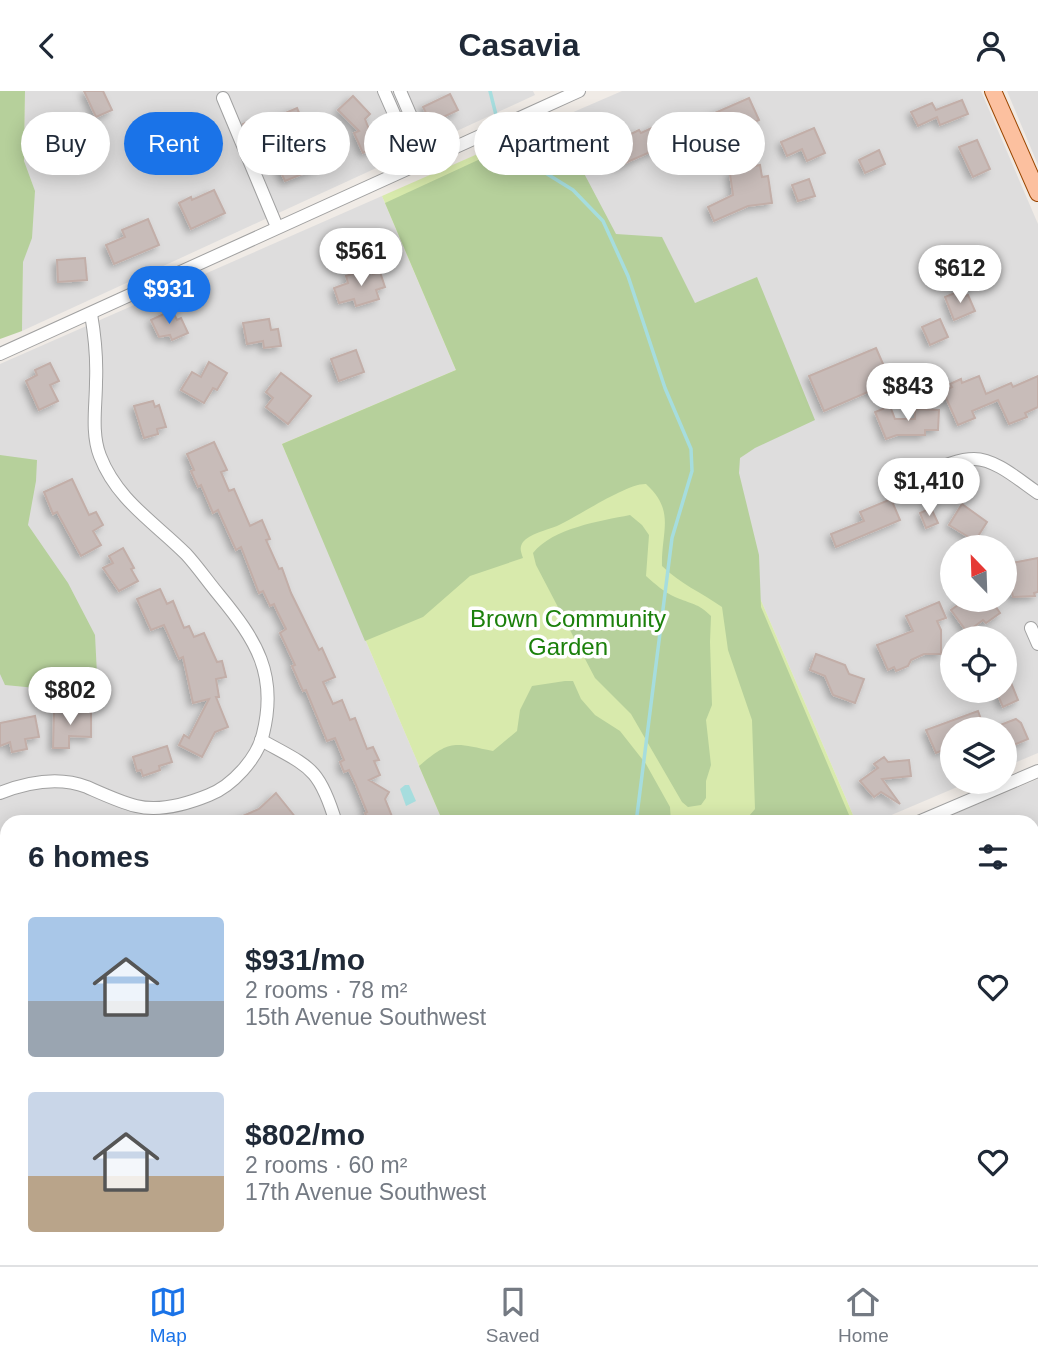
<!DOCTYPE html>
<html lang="en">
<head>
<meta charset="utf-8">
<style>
	:root { --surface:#fff; --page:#f6f6f7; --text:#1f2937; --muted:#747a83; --line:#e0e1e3; --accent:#1a73e8 }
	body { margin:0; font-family:Arial,sans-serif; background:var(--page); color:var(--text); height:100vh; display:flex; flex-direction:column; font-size:26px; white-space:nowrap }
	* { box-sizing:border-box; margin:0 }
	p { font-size:23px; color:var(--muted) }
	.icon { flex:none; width:38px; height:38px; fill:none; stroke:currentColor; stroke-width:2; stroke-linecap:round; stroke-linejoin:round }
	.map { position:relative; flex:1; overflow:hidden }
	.details { position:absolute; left:0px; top:724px; width:1040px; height:450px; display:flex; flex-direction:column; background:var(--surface); border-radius:21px 21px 0 0; box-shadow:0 4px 18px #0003 }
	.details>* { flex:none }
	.guide { position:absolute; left:21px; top:21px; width:998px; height:63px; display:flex; gap:14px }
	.needle { width:46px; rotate:337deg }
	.tools { position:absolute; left:940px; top:444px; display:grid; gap:14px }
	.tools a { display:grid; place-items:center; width:77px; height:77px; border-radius:50%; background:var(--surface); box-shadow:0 4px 18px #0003; font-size:35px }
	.price { position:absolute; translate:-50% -60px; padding:0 16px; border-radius:24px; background:#fff; color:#222; font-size:23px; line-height:46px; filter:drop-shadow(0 2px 4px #0008) }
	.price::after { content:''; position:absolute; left:50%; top:42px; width:21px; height:16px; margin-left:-10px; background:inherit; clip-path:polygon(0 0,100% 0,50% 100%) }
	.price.selected { background:var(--accent); color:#fff }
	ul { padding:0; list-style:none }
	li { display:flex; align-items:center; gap:21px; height:175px; padding:0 28px }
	li span { display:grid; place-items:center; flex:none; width:196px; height:140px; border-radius:7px; color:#555 }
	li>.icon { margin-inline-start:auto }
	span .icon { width:84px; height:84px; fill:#fffc; stroke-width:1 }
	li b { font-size:30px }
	h2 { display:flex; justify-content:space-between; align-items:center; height:84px; padding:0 28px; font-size:30px }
	.chip { padding:0 24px; border-radius:32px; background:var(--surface); box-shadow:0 4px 18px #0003; font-size:24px; line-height:63px }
	.chip.selected { background:var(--accent); color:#fff }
	header { display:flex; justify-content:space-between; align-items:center; height:91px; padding:0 28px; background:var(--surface); font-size:32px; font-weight:700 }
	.tab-bar { display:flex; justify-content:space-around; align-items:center; height:98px; border-top:2px solid var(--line); background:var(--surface); font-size:19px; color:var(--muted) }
	.tab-bar a { display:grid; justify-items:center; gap:4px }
	.tab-bar .selected { color:var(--accent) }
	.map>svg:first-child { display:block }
</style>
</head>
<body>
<header><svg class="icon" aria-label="back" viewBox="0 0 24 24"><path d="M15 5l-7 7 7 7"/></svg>Casavia<svg class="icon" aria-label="person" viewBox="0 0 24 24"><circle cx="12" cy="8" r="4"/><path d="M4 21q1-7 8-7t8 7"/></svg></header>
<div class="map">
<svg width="1038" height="1174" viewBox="0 0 1038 1174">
	<defs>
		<filter id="shadow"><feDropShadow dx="-3.5" dy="3.5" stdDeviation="3.5" flood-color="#0004"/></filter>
	</defs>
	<rect width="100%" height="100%" fill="#f0ebe6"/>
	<g fill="#dedddd" fill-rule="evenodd">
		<path d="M25,0h508l2,4 -513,236z"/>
		<path d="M622,0h359l57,133v529l-33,14 -1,-37h-52v52h17l-94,40h-19l-301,-702zM952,457h52v52h-52zM952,548h52v52h-52z"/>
		<path d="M1007,0h31v74z"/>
		<path d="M382,105l74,174 -174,74 161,378 -436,1v435h1025v-435l-96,-1 102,-43v486h-1038v-901z"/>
	</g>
	<path fill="#d8eaac" d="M555,29l301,702h-413l-161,-378 174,-74 -74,-174z"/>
	<g fill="#b6d09b">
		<path d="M0,0h25l-1,70 11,30 -3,47 -9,24 -1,69 -22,8z"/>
		<path d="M550,38l18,14 48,91 46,3 33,66 62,-26 58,143 -60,28 -15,10 -1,15 20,82 2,52 91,215h-103v-6l6,-7 -3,-89 -24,-70 -6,-43c-20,-14 -43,-24 -60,-41 -1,-34 14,-55 -16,-82 -19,-1 -69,33 -89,42 -10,4 -28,8 -34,16 -4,6 -2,10 0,16l-53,18 -47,41 -58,24 -83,-197 174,-74 -71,-167 158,-73z"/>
		<path d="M0,364l37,5 -1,21 -8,44 40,58 27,52 3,59 -93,-9 -5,-11z"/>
		<path d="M630,424l12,10 7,10 -3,41c9,8 18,16 29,21 16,7 23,6 36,19l-1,26 2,63 -6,15 5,45 -5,16v17l-5,7 -13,2 -6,-5 -51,-88 -36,-36 -59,-113 -3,-12c20,-25 67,-32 97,-38z"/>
		<path d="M565,590h8l8,18 14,16 25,16 26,33 24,43 1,15h-228l-24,-56c32,-27 34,-23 74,-15l24,-20 3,-21 12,-24z"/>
		<path d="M1033,904l5,1v125l-6,-17z"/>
		<path d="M531,1167h88v7h-90z"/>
	</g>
	<path fill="#a6ddde" d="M405,694h4l7,16 -10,5 -6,-17z"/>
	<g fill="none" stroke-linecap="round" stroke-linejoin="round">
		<g stroke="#a6ddde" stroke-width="3.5">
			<path d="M490,0l6,24"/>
			<path d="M510,60l63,39 30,31 25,55 37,112 26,61 1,22 -20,67 -36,285"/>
			<path d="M585,1174l1,-7"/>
		</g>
	</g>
	<g fill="#c8bcb9" stroke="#c2aea8" stroke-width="2" filter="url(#shadow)">
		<path d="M84,0h19l9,19 -16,7z"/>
		<path d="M450,3l8,16 -27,13 -8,-16z"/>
		<path d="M353,5l17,18 -5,5 13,33 -4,-4 -11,5 -9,-20 5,-2 -21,-21z"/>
		<path d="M749,7l10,22 -62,29 -6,-12 15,-7 -5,-11z"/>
		<path d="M962,9l6,14 -28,11 -3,-8 -19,9 -7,-14 21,-9 4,7z"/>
		<path d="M297,17l8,19 -23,10 -4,-9 -28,13 -7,-17 11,-5 3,6z"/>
		<path d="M656,35l8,20 -48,21 -10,-21 33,-16 2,3z"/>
		<path d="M814,37l11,25 -18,8 -5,-12 -15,7 -6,-14z"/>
		<path d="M977,49l13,29 -17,8 -14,-30z"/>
		<path d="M322,51l2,4 3,-2 7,14 -3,1 1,3 -47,19 -10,-21 14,-6 1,2z"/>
		<path d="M879,59l6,14 -20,9 -6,-13z"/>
		<path d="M760,74l2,12 6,-1 4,27 -24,3 -34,15 -6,-14 25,-12 -3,-21 4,-1v-3z"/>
		<path d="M809,88l6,17 -17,5 -6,-16z"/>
		<path d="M214,99l11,23 -34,16 -12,-26 12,-6 1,3z"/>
		<path d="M148,128l11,26 -45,19 -8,-19 19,-8 -3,-7z"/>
		<path d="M85,167l2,22 -29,2 -1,-22z"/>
		<path d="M371,177l2,6 7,-2 5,15 -9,3 3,9 -23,7 -2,-7 -15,4 -5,-15 14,-5 -2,-7z"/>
		<path d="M962,199l3,6 3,-1 7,16 -21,9 -9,-23z"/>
		<path d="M172,219l5,10 4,-2 7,15 -16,7 -2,-5 -11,2 -8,-17z"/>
		<path d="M269,228l2,11 7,-1 3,17 -17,2 -1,-7 -16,3 -4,-21z"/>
		<path d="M940,228l8,18 -18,8 -8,-18z"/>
		<path d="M876,257l15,34 -67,29 -15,-35z"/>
		<path d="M356,259l8,22 -25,9 -8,-22z"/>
		<path d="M209,271l18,11 -10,17 -4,-2 -9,15 -23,-13 11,-18 9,5z"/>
		<path d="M50,272l9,18 -9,4 8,16 -19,9 -13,-29 11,-6 -2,-5z"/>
		<path d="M281,282l30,23 -23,28 -22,-17 7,-9 -7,-6z"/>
		<path d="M979,285l7,18 25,-11 2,4 25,-11v31l-13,6 2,4 -18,7 -11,-24 -26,11 3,7 -17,7 -15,-34 9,-4 -2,-3 11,-5 1,4z"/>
		<path d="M153,310l2,6 4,-2 7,22 -9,2 1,5 -14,4 -10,-32z"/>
		<path d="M890,315l5,13h20v-10l24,1 -1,20h-13v5h-28l-11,4 -11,-27z"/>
		<path d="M214,351l13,28 -6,2 8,19 5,-2 16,37 12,-6 8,19 -4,1 13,29 3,-1 9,25 28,57 3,-2 13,29 -12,5 10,22 9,-4 8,20 5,-2 12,31 6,-2 6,13 -5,1 6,14 -11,5 20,12 -4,7 8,20 -8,4h-16l-4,-10 2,-1 -11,-27 -7,-15 -5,2 -4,-10 4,-2 -9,-22 -8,3 -21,-51 -3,1 -11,-25 3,-1 -15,-32 6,-4 -9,-18 -3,-7 -4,2 -7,-15 -4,2 -18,-46 -5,3 -18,-40 -5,3 -12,-28 -3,2 -7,-16 3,-1 -7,-16z"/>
		<path d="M72,388l17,36 7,-3 7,13 -10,6 8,14 -20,11 -24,-44 -4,2 -9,-22z"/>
		<path d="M891,408l9,21 -64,27 -5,-13 33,-13 -4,-9z"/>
		<path d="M962,413l25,18 -12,19 -26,-16z"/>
		<path d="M931,417l7,15 -12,5 -6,-15z"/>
		<path d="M123,457l11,20 -3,1 7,12 -19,10 -16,-23 10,-5 -4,-7z"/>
		<path d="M1038,467v34l-4,1 1,3 -22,1 -3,-15 -6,3v-26l8,4z"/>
		<path d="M160,498l7,15 6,-3 11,27 5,-2 5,11 10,-4 13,29 5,-1 4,16 -10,2 3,18h-3l12,30 -13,5 -13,25 -23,-12 5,-10 5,3 20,-39 -16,4 -10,-46 -4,2 -15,-34 -13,5 -14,-31z"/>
		<path d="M965,509h26l9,13 -14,10 -3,-3 -16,12 -16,-22z"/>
		<path d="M939,511l7,16 -9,3 4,9v24h-17l-13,6 -3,6 -12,5 -2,-4 -6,3 -11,-25 36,-14 -7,-15z"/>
		<path d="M816,563l29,11 4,9 15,5 -9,24 -22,-8 -8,-19 -15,-6z"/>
		<path d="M1005,577l13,32 -15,7 -7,-16h8z"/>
		<path d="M978,620l7,19h-33v16l-16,7 -10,-23z"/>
		<path d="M54,621h37v25l-22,-1v12h-16z"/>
		<path d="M35,625l4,21 -14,2 2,10 -15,3 -2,-10 -10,4v-23z"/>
		<path d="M1016,628l5,4 7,16 -19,8 -5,-17h-2l-2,-5z"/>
		<path d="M167,655l5,16 -13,4 1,4 -17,6 -2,-6 -4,1 -4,-14z"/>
		<path d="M884,666l4,5 21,-2 2,16 -29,3 18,25 -19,-12 -7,5 -14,-16 18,-13 -4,-4z"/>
		<path d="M276,702l24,30h-73l32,-14z"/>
	</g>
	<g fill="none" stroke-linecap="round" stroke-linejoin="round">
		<defs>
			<g id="minor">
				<path d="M384,0l32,73"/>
				<path d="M400,0l29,67"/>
				<path d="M223,7l54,129"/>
				<path d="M0,263l579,-263"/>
				<path d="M920,385c17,-7 36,-17 54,-17 22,0 46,22 64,34"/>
				<path d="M1031,537l7,16"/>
				<path d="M261,649c48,27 58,26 75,83"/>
				<path d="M0,702c28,-11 58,-17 87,-6 16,7 33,15 49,19 24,6 51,-2 73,-11 23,-9 48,-36 54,-61 15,-60 -7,-94 -44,-139 -11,-13 -21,-28 -33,-41 -32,-32 -69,-54 -86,-98 -9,-23 -4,-50 -4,-74 1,-23 -1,-45 -5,-68"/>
				<path d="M916,732l122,-52"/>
				<path d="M0,930l7,7"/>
				<path d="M175,1167l11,7"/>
				<path d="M469,1167l3,7"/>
				<path d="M724,1167l3,7"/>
				<path d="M139,1174l15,-7"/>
			</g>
			<path id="major" d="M993,0l45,102"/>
		</defs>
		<use href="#minor" stroke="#a1a1a1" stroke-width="14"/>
		<use href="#major" stroke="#9b4600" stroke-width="18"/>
		<use href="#minor" stroke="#fff" stroke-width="12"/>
		<use href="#major" stroke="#fcc09f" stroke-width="16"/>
	</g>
	<g text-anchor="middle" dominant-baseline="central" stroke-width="7" stroke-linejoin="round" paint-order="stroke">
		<g font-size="24" fill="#1b800b" stroke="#fff">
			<text x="568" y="527">Brown Community<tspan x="568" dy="28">Garden</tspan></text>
		</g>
	</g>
</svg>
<div class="tools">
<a><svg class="needle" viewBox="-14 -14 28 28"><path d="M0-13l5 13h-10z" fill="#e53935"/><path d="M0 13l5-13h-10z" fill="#747a83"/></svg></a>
<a><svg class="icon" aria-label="locate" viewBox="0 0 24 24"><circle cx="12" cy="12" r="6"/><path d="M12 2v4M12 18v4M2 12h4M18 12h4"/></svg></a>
<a><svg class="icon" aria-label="layers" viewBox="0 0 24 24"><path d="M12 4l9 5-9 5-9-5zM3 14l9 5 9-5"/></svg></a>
</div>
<b class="price" style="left:361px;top:197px">$561</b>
<b class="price" style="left:960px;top:214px">$612</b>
<b class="price selected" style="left:169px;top:235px">$931</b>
<b class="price" style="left:908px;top:332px">$843</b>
<b class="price" style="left:929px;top:427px">$1,410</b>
<b class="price" style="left:70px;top:636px">$802</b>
<div class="guide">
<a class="chip">Buy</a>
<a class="chip selected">Rent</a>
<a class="chip">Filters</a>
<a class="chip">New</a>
<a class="chip">Apartment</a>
<a class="chip">House</a>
</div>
<section class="details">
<h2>6 homes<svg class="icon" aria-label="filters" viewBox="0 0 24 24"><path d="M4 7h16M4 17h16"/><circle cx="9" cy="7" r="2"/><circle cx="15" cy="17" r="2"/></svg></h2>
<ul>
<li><span style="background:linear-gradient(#a9c7e8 60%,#9aa5b1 0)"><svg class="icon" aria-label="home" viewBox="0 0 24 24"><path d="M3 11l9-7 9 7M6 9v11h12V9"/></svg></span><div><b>$931/mo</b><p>2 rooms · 78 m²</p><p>15th Avenue Southwest</p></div><svg class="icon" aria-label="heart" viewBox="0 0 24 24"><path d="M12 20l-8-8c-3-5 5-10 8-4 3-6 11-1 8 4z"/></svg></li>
<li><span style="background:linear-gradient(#c9d6e8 60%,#b9a48a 0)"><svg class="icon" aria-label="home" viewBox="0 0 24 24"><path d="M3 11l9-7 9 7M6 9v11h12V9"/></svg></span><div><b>$802/mo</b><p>2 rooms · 60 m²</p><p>17th Avenue Southwest</p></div><svg class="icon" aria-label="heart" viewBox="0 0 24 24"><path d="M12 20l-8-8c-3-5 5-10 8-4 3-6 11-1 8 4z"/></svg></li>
</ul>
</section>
</div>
<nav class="tab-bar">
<a class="selected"><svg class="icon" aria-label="map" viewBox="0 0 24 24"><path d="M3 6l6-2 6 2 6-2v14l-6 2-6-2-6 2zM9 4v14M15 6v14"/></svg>Map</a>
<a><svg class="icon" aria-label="saved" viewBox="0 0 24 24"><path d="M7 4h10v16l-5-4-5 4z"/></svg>Saved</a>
<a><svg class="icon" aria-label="home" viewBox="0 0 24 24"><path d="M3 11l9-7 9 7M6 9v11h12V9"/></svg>Home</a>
</nav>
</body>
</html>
